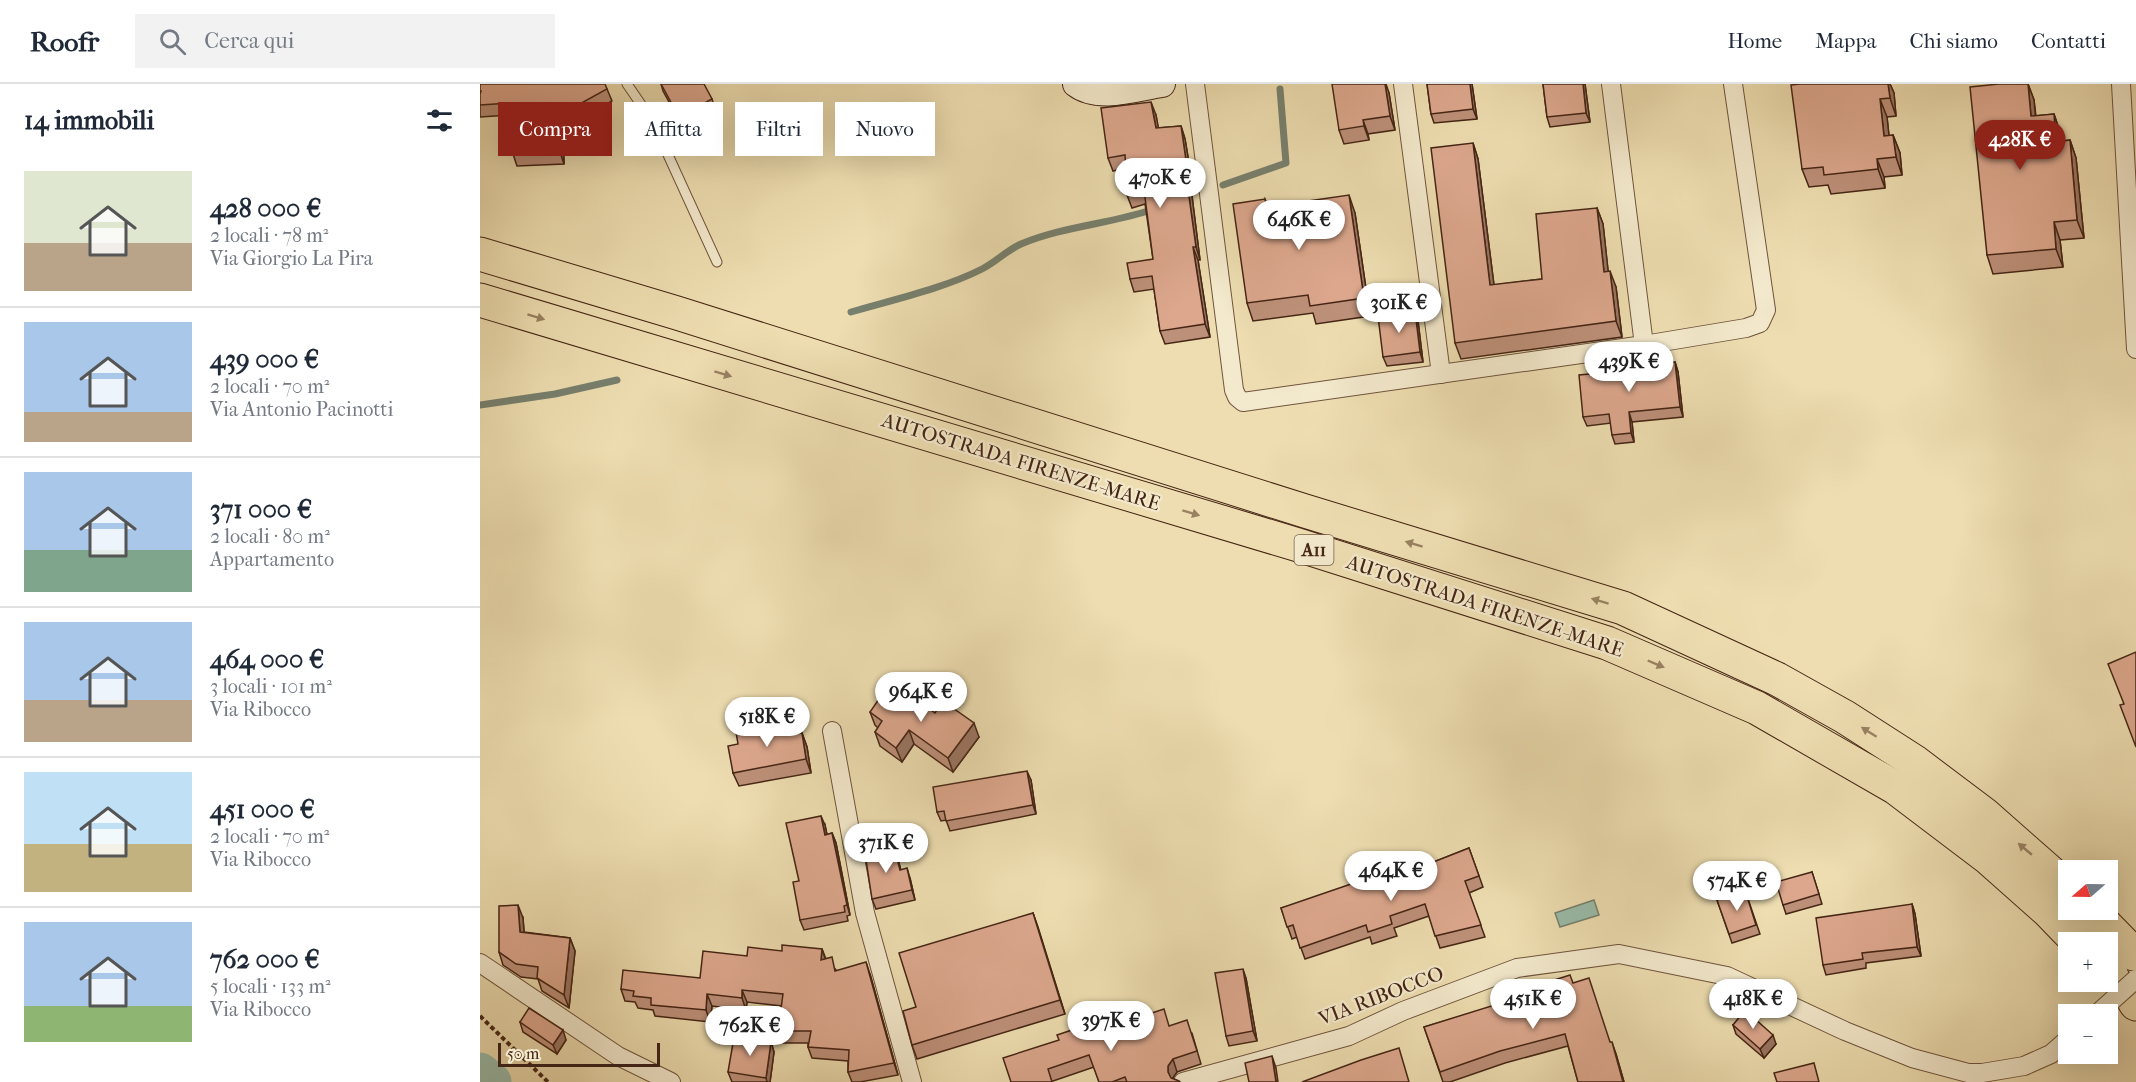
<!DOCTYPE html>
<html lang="it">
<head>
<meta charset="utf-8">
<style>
	:root { --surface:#fff; --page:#f2f2f3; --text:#1f2937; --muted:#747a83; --line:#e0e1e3; --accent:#8f2418 }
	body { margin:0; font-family:"IM FELL French Canon",serif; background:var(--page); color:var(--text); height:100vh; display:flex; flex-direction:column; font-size:22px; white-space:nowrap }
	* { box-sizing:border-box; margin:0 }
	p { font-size:20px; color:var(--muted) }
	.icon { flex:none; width:33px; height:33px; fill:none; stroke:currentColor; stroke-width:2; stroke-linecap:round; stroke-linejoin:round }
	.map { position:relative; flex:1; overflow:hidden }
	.details { display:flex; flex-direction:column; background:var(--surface); width:480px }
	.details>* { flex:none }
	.guide { position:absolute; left:18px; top:18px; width:570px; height:54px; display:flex; gap:12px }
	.needle { width:39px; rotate:250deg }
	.buttons { position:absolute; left:1578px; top:776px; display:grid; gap:12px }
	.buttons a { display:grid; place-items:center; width:60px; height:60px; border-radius:0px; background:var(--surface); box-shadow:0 6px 24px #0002; font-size:30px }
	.scale { position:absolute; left:18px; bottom:15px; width:162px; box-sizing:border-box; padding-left:6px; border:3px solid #452515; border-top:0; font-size:16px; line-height:21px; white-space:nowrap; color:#452515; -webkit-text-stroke:4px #f3e9cc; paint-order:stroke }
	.price { position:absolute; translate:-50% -51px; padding:0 14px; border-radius:21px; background:#fff; color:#222; font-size:20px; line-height:39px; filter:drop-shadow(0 2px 3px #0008) }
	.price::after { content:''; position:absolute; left:50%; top:36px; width:18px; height:14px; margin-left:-9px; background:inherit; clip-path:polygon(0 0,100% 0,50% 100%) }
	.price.active { background:var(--accent); color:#fff }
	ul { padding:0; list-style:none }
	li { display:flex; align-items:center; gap:18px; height:150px; padding:0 24px }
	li+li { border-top:2px solid var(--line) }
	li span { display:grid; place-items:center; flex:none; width:168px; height:120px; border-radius:0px; color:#555 }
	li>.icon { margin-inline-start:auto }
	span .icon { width:72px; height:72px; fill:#fffc; stroke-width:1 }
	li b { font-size:26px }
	h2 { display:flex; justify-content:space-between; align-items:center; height:72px; padding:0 24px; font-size:26px }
	.pill { padding:0 21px; border-radius:0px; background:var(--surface); box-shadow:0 6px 24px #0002; font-size:21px; line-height:54px }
	.pill.active { background:var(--accent); color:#fff }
	header { display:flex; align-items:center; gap:36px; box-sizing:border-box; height:84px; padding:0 30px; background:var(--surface); border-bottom:2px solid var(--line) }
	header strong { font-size:28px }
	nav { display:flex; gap:33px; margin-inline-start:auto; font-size:21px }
	.search { width:420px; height:54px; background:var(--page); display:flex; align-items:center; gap:15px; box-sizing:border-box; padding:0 21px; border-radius:0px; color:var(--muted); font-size:22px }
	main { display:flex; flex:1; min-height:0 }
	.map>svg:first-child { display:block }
</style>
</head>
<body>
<header>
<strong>Roofr</strong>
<div class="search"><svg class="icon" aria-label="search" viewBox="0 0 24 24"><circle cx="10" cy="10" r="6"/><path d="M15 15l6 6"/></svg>Cerca qui</div>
<nav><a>Home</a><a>Mappa</a><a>Chi siamo</a><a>Contatti</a></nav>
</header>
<main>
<section class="details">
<h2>14 immobili<svg class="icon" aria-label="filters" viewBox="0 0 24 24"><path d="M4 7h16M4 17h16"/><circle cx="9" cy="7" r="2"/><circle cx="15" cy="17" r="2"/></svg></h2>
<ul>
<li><span style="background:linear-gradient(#dfe7d0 60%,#b9a48a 0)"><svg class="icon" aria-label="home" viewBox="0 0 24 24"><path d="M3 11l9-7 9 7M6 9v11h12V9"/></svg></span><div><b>428 000 €</b><p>2 locali · 78 m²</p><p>Via Giorgio La Pira</p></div></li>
<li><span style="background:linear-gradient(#a9c7e8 75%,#b9a48a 0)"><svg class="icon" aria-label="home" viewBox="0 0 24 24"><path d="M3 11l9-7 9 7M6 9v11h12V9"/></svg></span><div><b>439 000 €</b><p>2 locali · 70 m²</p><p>Via Antonio Pacinotti</p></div></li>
<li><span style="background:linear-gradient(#a9c7e8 65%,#7fa58c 0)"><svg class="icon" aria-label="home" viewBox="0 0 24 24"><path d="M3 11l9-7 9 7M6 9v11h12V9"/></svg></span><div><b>371 000 €</b><p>2 locali · 80 m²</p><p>Appartamento</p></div></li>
<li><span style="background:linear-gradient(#a9c7e8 65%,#b9a48a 0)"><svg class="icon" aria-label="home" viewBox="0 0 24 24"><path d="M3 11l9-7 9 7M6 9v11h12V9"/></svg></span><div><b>464 000 €</b><p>3 locali · 101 m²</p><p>Via Ribocco</p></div></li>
<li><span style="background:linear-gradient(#bfe0f5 60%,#c2b280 0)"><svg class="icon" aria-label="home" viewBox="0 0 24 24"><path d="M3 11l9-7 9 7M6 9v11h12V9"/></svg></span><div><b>451 000 €</b><p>2 locali · 70 m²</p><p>Via Ribocco</p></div></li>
<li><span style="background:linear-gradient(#a9c7e8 70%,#8fb573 0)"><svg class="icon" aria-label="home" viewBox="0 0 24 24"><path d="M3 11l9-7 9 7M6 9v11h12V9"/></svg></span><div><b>762 000 €</b><p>5 locali · 133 m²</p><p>Via Ribocco</p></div></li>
</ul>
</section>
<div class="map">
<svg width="1656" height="998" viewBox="0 0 1656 998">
	<rect width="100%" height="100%" fill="#edddb0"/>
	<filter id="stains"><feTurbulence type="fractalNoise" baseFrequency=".00333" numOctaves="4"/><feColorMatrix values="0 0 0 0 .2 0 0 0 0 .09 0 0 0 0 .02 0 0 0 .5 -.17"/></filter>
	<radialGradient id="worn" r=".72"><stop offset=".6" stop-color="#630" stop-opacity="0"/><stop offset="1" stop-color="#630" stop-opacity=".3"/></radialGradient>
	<path fill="#99bcaa" stroke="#77806e" stroke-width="1.5" d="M1114,816l5,15 -39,12 -5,-14z"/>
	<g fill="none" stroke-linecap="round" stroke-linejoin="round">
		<g stroke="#77806e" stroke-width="7">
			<path d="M743,101l63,-22 -6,-74"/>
			<path d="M371,228c41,-12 94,-24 131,-43 14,-7 25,-19 39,-25 43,-18 90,-20 133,-35"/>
			<path d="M0,321l75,-11 62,-14"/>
		</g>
		<path stroke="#99bcaa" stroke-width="39" d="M0,988l12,10"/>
		<defs>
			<path id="service" d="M147,0l26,38 64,140"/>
			<g id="minor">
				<path d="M715,0l39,306 3,7 6,5 401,-57 102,-17 14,-5 6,-13 -33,-226"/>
				<path d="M923,0l38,290"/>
				<path d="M1131,0l33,261"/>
				<path d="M1641,0l15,265"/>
				<path d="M352,647l33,182 47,169"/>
				<path d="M0,879l138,93 53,26"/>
				<path d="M703,998l166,-46 54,-25 114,-43 102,-14 108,22 118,55 67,27 56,15h14l42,-7 27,-12 17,-15"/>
			</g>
			<path id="secondary" d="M596,0c22,17 60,4 86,0"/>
			<g id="motorway">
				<path d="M0,170l197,59 628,198 318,97 154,71 68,38 70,45 69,52 84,74"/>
				<path d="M0,216l815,244 312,99 150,65 139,80 91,69 62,55 29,30"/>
				<path d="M1610,825l44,45"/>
				<path d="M1628,887l4,5"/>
				<path d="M1654,917l2,3"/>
			</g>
		</defs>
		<use href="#service" stroke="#6f533c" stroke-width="11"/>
		<use href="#minor" stroke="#6f533c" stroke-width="20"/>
		<use href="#secondary" stroke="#452515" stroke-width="28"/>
		<use href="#motorway" stroke="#452515" stroke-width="35"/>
		<path stroke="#452515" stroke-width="4" stroke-dasharray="4.5 3" stroke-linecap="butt" d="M0,932l68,66"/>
		<use href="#service" stroke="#f3e9cc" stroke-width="9"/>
		<use href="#minor" stroke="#f3e9cc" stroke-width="18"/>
		<use href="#secondary" stroke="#f3e9cc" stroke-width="26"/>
		<use href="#motorway" stroke="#edddb0" stroke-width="33"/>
		<defs>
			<path id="minor-bridge" d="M1617,930l39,-35"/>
		</defs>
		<use href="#minor-bridge" stroke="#6f533c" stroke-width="20" stroke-linecap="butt"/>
		<use href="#minor-bridge" stroke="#f3e9cc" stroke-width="18"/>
	</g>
	<g fill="#bd9079" stroke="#452515" stroke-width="1.5">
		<path d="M0,0l127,5 5,12 -49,27 1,36 -47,2 -4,-12 -2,-39 -31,2z"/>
		<path d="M181,0l51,15 3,9 -33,18 -19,-35z"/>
		<path d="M947,0h45l5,35 -43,4 -3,-9z"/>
		<path d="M1063,0h42l5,38 -40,5 -3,-10z"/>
		<path d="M1320,0h90l4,9 2,23 -9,1 2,19 4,-1 7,18 2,22 -18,2 1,11 -54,6 -3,-9 -19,2 -7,-18z"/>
		<path d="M1519,0h29l6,16 2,16 18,-2 6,18 1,9 9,-1 6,18 8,80 -24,2 3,27 -70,7 -6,-19z"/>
		<path d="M909,9l6,37 -27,4 1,6 -25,4 -5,-14z"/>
		<path d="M676,31l2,13 23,-2 4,13 8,48 -2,1 9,72h-2l12,77 -45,7 -5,-13 -6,-42 -20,3 -4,-13 23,-20 -8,-55 -13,4 -5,-13 -2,-27 -12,3 -5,-13z"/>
		<path d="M993,59l5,16 16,126 48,-6 55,-71 6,16 5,47 8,16 6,50 -161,22 -6,-16z"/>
		<path d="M785,115l3,7 87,7 15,103 -54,8 -3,-11 -60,8 -6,-18z"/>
		<path d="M938,237l5,41 -36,4 -4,-9z"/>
		<path d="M1195,278l3,10 5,45 -51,5 2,20 -19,2 -3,-9 -1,-12 -24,3 -4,-9 58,-48z"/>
		<path d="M417,613l38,16 44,24 -26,35 -39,-28 -12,18 -22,-16 -5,-14 3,-4 -3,-3 -5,-13 17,-11z"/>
		<path d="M322,649l5,14 4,26 -72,13 -6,-13 64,-39z"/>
		<path d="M551,696l5,34 -86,17 -4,-11 -5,1 -4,-9z"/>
		<path d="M345,741l2,10 5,-2 4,10 14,72 -3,1 1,5 -44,9 -4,-10 -1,-39z"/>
		<path d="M414,762l7,24 9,8 5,22 -39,9 -4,-10z"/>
		<path d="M989,764l14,39 -14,6 16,44 -45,11 -11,-32 -35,12 3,8 -25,8 -2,-7 -65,22 -8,-22 -5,2 -11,-31 107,-28z"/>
		<path d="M1332,788l10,32 -36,10 -3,-9z"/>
		<path d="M1265,806l15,44 -28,9 -15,-43z"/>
		<path d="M1432,820l3,10 6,42 -55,7v5l-40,7 -3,-10z"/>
		<path d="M553,829l32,101 -148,45 -5,-14 4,-38z"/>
		<path d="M43,834l1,14 46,6 5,13 -6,57 -27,-17 -4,-12 -17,-2 -18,-12 -4,-13z"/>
		<path d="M342,865l4,10 11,12 33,3 28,101 -38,7h-8l-4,-10v-11l-36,-3 -4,-11v-4h-25l-5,-12 3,-25 -34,-4 -1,8 -34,-4 -2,16 -55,-6 -2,-6 -15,-2 -3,-6 -10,-1 -4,-12 79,-11 82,-27z"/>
		<path d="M766,894l11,63 -28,5 -3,-10z"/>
		<path d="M1093,899l37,59 6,12 8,28h-46l-10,-36 -63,17 -55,19h-7l-19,-55z"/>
		<path d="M40,938l46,18 -9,14 -34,-22z"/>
		<path d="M1253,941l43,19 -12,14 -28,-24z"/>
		<path d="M689,942l23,7 9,31 -24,8 -5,6 8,4h-81l-5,-15 -41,14 -42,1 86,-47z"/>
		<path d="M291,958l3,10 -4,30h-38l-4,-10z"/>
	</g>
	<g fill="#9a7563" stroke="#452515" stroke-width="1.5">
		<path d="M905,0h1l3,9 6,37 -5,-14z"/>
		<path d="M990,0h2l5,35 -4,-10z"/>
		<path d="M1103,0h2l5,38 -4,-9z"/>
		<path d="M1408,0h2l4,9 2,23 -6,-18z"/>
		<path d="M1548,0l6,16 3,34 -6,-18z"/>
		<path d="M1400,15l7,18 4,37 -7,-18z"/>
		<path d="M671,18l5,13 5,26 -5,-13z"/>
		<path d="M1574,30l6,18 3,28 -7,-18z"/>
		<path d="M78,32l5,12 1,36 -4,-12z"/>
		<path d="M883,36l5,14 1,6 -5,-14z"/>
		<path d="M701,42l4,13 8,48 -5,-13z"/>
		<path d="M1413,51l7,18 2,22 -6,-18z"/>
		<path d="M1590,56l6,18 8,80 -7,-18z"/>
		<path d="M993,59l5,16 18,142 -6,-16z"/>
		<path d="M1397,75l7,18 1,11 -7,-19z"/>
		<path d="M706,91l5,13 9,72 -4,-13z"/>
		<path d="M869,111l6,18 15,103 -6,-18z"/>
		<path d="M1117,124l6,16 7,64 -6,-16z"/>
		<path d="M1574,138l6,18 3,27 -7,-18z"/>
		<path d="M713,163l5,13 12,77 -5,-13z"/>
		<path d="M1130,187l6,16 6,50 -6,-16z"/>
		<path d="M935,227l3,10 5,41 -3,-10z"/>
		<path d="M1195,278l3,10 5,45 -3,-10z"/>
		<path d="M1149,328l3,10 2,20 -3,-9z"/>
		<path d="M494,639l5,14 -26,35 -5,-14z"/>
		<path d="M429,646l5,14 -12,18 -6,-14z"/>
		<path d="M322,649l5,14 4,26 -5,-14z"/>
		<path d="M547,687l4,9 5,34 -3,-9z"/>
		<path d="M341,732l4,9 4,19 -4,-9z"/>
		<path d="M352,749l4,10 14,72 -3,-10z"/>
		<path d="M414,762l3,9 6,25 -3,-10z"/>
		<path d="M427,784l3,10 5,22 -3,-10z"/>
		<path d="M1432,820l3,10 6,42 -4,-9z"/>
		<path d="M38,821l5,13 2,27 -5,-13z"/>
		<path d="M553,829l5,14 27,87 -5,-14z"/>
		<path d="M90,854l5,13 -6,57 -5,-13z"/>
		<path d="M342,865l4,12 -5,-1z"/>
		<path d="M386,878l4,12 28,101 -4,-12z"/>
		<path d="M763,885l3,9 11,63 -4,-10z"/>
		<path d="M262,906l5,12 -1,8 -4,-12z"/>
		<path d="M227,910l5,12 -2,16 -4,-12z"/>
		<path d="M83,946l3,10 -9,14 -4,-9z"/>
		<path d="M1293,951l3,9 -12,14 -4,-9z"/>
		<path d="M291,958l3,10 -4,30h-3l-1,-4z"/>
		<path d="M1132,958l4,12 8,28h-1z"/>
		<path d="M792,972l4,12 2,14h-2z"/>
		<path d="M693,975l4,13 -5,7v3l-4,-10v-6z"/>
	</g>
	<g fill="#dca78d" stroke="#452515" stroke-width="1.5">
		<path d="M0,0h125l2,5 -49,27 2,36 -47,2 -2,-51 -31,2v-11l1,-3h-1z"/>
		<path d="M181,0h43l8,15 -33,18z"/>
		<path d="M852,0h53l5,32 -27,4 1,6 -25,4z"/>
		<path d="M947,0h43l3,25 -42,5z"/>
		<path d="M1063,0h40l3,29 -39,4z"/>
		<path d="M1320,0h88l2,14 -10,1 4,37 9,-1 3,22 -19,2 1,10 -54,6 -1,-8 -21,2 -11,-84z"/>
		<path d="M1519,0h29l3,32 23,-2 2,28 14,-2 7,80 -23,2 2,27 -69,6 -17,-168z"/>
		<path d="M671,18l5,26 25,-2 7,48 -2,1 10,72h-3l12,77 -45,7 -8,-55 -22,3 -3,-16 26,-4 -9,-69 -17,5 -2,-40 -17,3 -7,-50z"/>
		<path d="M993,59l17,142 52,-6 -6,-65 61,-6 7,64 6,-1 6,50 -161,22 -24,-195z"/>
		<path d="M869,111l15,103 -54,8 -2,-11 -61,8 -14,-99 32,-5 1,8z"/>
		<path d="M935,227l5,41 -37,5 -5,-41z"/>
		<path d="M1195,278l5,45 -51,5 2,21 -19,2 -3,-21 -26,3 -4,-42 62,-6 -1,-3z"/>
		<path d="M1656,568v95l-16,-42 4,-1 -16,-40z"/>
		<path d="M423,606l32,23 8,-12 31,22 -26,35 -39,-28 -13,18 -21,-16 7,-11 -12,-9 11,-16 6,5 5,-8 5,4z"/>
		<path d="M313,638l2,12 7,-1 4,26 -73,14 -5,-27 10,-2 -2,-12z"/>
		<path d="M547,687l6,34 -87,16 -2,-10 -7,1 -4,-25z"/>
		<path d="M341,732l4,19 7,-2 15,72 -3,1 1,6 -45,8 -7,-38 6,-1 -13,-58z"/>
		<path d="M414,762l6,24 7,-2 5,22 -40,9 -7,-46z"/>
		<path d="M989,764l10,28 -14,5 16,44 -46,11 -10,-32 -35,12 2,8 -24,8 -2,-7 -66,23 -7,-23 -6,2 -6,-19 105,-36 2,8z"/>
		<path d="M1332,788l7,22 -36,11 -7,-23z"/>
		<path d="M1265,806l11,35 -27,9 -12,-34z"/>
		<path d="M1432,820l5,43 -55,6 1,6 -40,6 -7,-47z"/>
		<path d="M38,821l2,27 50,6 -6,57 -27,-17 1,-11 -22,-3 -17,-12v-46z"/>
		<path d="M553,829l27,87 -148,45 -9,-34 13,-4 -17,-54z"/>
		<path d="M302,861l40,4 -1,11 11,-3 3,14 31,-9 28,101 -46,9 1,-22 -41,-3 3,-16h-33l5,-37 -41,-4v8l-35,-4 -1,16 -55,-5v-7l-18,-2 1,-5 -13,-2 2,-19 77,8 3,-27 44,5 1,-9 34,4z"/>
		<path d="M763,885l10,62 -27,5 -11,-63z"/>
		<path d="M1090,891l3,8 16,-5 21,64h2l11,40h-45l-13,-48 -65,17 -60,21 -16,-45 122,-38 -1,-6z"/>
		<path d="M49,924l34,22 -10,15 -33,-23z"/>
		<path d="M684,925l5,17 18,-6 10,31 -24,8 -5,7v6l3,6 8,3 1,1h-53l-2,-5 -13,5h-13l-10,-27 -41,14 4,13h-41l-8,-24 56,-18 -2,-5 36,-12 4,12 50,-17 -1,-3z"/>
		<path d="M1265,926l28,25 -13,14 -27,-24z"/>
		<path d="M254,953l37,5 -5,36 -38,-6z"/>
		<path d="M919,964l10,34h-107l59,-22z"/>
		<path d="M792,972l4,26h-27l-4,-19z"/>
		<path d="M1334,979l5,19h-42l-3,-9z"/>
	</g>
	<defs><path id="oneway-solid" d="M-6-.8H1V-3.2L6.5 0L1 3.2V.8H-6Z" transform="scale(1.5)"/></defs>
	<g fill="#998162">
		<use href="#oneway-solid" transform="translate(56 233) rotate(17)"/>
		<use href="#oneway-solid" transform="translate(243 290) rotate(17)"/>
		<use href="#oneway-solid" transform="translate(711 429) rotate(17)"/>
		<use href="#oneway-solid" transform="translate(934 460) rotate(-163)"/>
		<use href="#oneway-solid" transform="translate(1120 517) rotate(-163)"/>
		<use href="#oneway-solid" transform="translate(1176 580) rotate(23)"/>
		<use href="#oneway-solid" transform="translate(1389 648) rotate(-148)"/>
		<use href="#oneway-solid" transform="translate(1545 765) rotate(-140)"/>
	</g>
	<g text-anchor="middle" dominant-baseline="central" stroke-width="4.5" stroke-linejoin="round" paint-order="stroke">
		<rect fill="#f3e9cc" stroke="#79604c" stroke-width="1.5" x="814.5" y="451" width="39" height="30" rx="4.5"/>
		<g font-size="18" font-weight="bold" fill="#452515">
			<text x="834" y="466">A11</text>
		</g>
		<g font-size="20" fill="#452515" stroke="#f3e9cc">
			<text transform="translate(541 378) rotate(17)">AUTOSTRADA FIRENZE-MARE</text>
			<text transform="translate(1005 522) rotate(18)">AUTOSTRADA FIRENZE-MARE</text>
			<text transform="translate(901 912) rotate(-21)">VIA RIBOCCO</text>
		</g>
	</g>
	<rect width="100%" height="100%" filter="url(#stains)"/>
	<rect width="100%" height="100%" fill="url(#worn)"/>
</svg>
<div class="buttons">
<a><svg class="needle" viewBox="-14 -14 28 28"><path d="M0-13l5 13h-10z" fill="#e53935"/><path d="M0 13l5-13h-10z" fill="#747a83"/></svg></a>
<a>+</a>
<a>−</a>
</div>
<div class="scale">50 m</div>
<b class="price active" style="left:1540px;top:87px">428K €</b>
<b class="price" style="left:680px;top:125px">470K €</b>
<b class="price" style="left:819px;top:167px">646K €</b>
<b class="price" style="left:919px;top:250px">301K €</b>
<b class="price" style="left:1149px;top:309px">439K €</b>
<b class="price" style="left:441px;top:639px">964K €</b>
<b class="price" style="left:287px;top:664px">518K €</b>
<b class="price" style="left:406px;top:790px">371K €</b>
<b class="price" style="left:911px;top:818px">464K €</b>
<b class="price" style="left:1257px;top:828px">574K €</b>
<b class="price" style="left:1053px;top:946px">451K €</b>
<b class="price" style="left:1273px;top:946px">418K €</b>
<b class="price" style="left:631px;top:968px">397K €</b>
<b class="price" style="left:270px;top:973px">762K €</b>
<div class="guide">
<a class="pill active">Compra</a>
<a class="pill">Affitta</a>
<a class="pill">Filtri</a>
<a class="pill">Nuovo</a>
</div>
</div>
</main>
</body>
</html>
